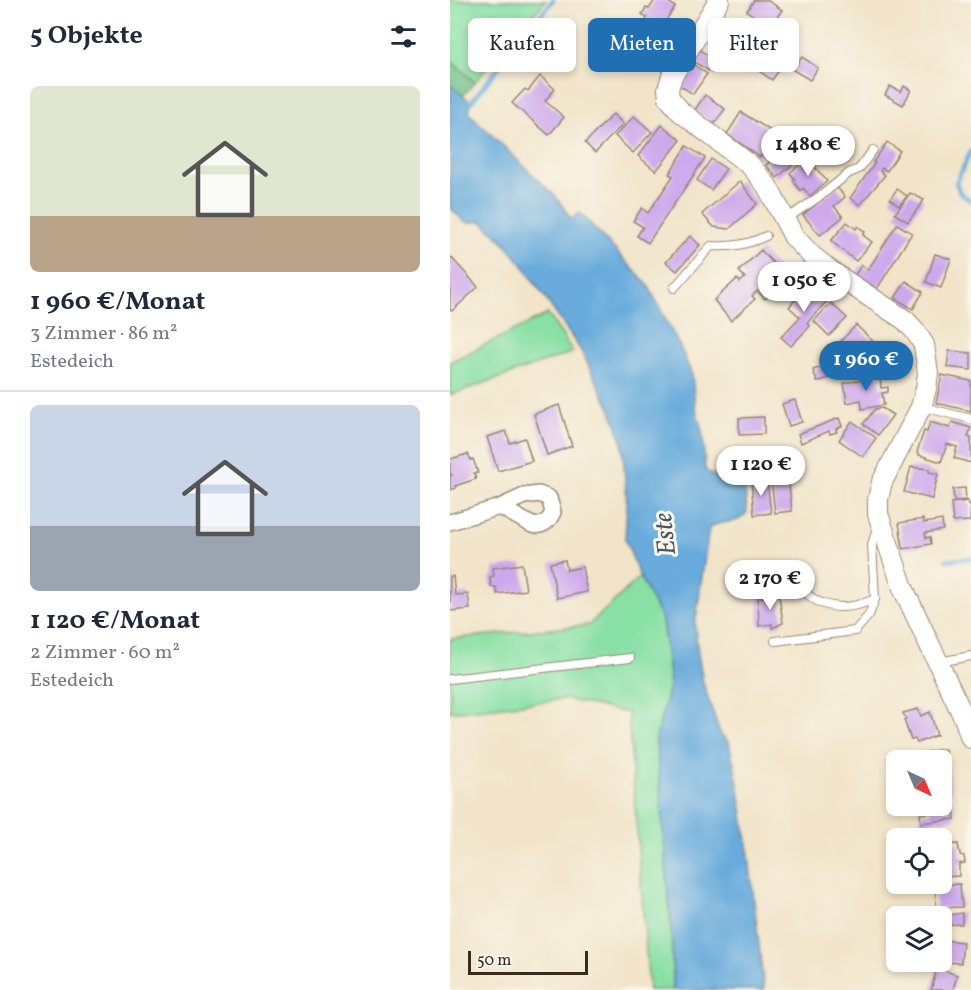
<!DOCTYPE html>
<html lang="de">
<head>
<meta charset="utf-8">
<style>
	:root { --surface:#fff; --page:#f2f2f3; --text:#1f2937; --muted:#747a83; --line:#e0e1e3; --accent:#1f6fb2 }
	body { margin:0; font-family:Vollkorn,serif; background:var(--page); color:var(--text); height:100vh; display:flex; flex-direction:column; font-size:22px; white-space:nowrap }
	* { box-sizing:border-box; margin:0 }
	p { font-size:20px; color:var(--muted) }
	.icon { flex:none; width:33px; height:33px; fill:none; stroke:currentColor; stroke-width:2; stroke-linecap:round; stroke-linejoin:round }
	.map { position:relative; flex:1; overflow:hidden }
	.drawer { display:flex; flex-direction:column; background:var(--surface); width:450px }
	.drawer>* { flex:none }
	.hud { position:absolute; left:18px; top:18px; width:412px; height:54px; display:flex; gap:12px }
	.needle { width:39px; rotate:136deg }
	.tools { position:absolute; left:436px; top:750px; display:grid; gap:12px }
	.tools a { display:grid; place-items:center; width:66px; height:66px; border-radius:9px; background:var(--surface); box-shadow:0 3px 9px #0003; font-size:30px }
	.scale { position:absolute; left:18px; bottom:15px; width:120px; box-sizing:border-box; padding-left:6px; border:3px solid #3b2a1e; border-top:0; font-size:16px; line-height:21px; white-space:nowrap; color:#3b2a1e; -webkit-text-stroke:4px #fbf7ec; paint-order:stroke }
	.price { position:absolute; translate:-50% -51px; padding:0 14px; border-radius:21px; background:#fff; color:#222; font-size:20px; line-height:39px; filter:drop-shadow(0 2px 3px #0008) }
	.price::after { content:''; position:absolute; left:50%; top:36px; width:18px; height:14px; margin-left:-9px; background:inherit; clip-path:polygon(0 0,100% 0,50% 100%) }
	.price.selected { background:var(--accent); color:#fff }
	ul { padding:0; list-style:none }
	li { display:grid; align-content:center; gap:12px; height:318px; padding:0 30px }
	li+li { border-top:2px solid var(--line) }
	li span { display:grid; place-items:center; height:186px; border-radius:9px; color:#555 }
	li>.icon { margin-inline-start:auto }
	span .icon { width:108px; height:108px; fill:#fffc; stroke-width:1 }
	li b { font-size:26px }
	h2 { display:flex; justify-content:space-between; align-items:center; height:72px; padding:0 30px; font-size:26px }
	.pill { padding:0 21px; border-radius:9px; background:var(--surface); box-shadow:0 3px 9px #0003; font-size:21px; line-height:54px }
	.pill.selected { background:var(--accent); color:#fff }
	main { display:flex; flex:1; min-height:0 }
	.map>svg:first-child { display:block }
</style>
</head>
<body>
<main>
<section class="drawer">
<h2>5 Objekte<svg class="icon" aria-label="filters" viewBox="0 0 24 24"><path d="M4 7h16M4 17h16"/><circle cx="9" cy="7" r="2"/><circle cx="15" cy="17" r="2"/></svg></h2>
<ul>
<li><span style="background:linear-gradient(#dfe7d0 70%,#b9a48a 0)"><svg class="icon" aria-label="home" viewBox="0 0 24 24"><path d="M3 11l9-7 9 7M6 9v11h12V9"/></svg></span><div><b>1 960 €/Monat</b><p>3 Zimmer · 86 m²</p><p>Estedeich</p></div></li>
<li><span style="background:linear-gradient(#c9d6e8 65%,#9aa5b1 0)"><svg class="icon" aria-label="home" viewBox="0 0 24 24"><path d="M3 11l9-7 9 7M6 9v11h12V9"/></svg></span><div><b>1 120 €/Monat</b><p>2 Zimmer · 60 m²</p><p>Estedeich</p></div></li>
</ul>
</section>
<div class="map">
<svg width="521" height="990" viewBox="0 0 521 990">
	<rect width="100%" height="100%" fill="#fbf7ec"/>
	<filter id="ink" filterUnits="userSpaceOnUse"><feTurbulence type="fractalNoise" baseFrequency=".0167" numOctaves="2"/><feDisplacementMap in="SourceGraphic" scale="12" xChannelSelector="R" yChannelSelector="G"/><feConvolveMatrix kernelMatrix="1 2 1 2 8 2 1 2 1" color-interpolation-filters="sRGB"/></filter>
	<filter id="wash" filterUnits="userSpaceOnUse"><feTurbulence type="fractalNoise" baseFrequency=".008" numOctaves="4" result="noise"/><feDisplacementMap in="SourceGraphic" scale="24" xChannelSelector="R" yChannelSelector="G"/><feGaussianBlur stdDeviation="1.35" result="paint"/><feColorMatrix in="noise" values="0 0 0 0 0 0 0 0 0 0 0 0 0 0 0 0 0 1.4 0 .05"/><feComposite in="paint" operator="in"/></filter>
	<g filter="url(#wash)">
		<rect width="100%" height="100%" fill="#f1e4c9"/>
		<g fill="#88e0a5" stroke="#628562" stroke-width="1.5">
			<path d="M0,0h96l-71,82 -25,-22z"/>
			<path d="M98,314l25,38 -123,43v-33z"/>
			<path d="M190,577l22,43 8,62 -14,57 16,203 1,48h-24l-21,-277 -63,-14 -115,13v-73l139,-14z"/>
		</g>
		<path fill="#6ebe8a" stroke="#547454" stroke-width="1.5" d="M0,60l25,22 -12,14 -13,-11z"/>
		<path fill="#67abdc" stroke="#516a7d" stroke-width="1.5" d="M0,85l21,17 -2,11 87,84 15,21 9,-5 68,72 35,68 9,22 3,31 8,29 2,34c8,11 23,6 35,6l4,4 3,33c-8,14 -26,7 -38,16l-14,97 3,29 5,29 17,50 9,10 8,35 11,70 16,142h-91l-1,-48 -16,-203 14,-57 -8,-62 -22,-43 -15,-38 2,-34 -5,-65 -12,-32 -30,-59 -58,-85 -21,-25 -20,-18 -15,2 -16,-15z"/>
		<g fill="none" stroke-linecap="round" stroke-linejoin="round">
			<g stroke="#67abdc" stroke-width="4.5">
				<path d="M21,102l82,-102"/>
				<path d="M521,151l-15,32 4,10 11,8"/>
				<path d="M496,560l25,-2"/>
			</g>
		</g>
		<g id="blocks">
			<g fill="#cea8ec">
				<path d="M205,0h11l9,7 -18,26 -13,-10 3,-5 -5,-4 4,-6 3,1z"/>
				<path d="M304,0h13l15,10 -12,17 -23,-16z"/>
				<path d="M308,45l26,18 -12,17 -26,-18z"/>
				<path d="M250,50l18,13 -6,10 -19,-12z"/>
				<path d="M352,57l16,11 -8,12 -17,-10z"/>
				<path d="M241,63l16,11 -14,20 -15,-10z"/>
				<path d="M90,76l15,13 -10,12 19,16 -15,18 -37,-32 13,-14 3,2z"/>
				<path d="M440,86l11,6 3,-6 7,4 -8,15 -18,-10z"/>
				<path d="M255,95l20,14 -11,15 -20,-13z"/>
				<path d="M291,112l27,17 11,11 -19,17 -33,-23z"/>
				<path d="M163,114l10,10 -28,29 -10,-10z"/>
				<path d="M184,116l18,16 -19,21 -18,-17z"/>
				<path d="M212,125l19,15 -25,31 -18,-15z"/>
				<path d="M437,142l13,9 -13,20 -5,-3 -2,3 5,4 -25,30 -10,-7 25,-35 -2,-1z"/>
				<path d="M373,143l7,6 -11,12 -7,-6z"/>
				<path d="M342,145l8,9 -9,7 3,2 -17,15 -11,-13 16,-14 2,1z"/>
				<path d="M237,146l18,12 -57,85 -11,-7 6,-9 -10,-6 9,-13 6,5 25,-37 -4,-2z"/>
				<path d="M357,158l20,23 -17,15 -7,-8 -2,3 -8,-10 2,-2 -5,-6z"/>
				<path d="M261,159l15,10 -15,21 -14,-10z"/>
				<path d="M290,181l17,23 -28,25 -15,-2 -12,-13z"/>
				<path d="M387,187l8,10 -11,9 9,11 -23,18 -17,-20z"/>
				<path d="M447,189l10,7 -8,10 -9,-7z"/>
				<path d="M460,193l14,7 -16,22 -13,-8z"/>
				<path d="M397,222l9,7 2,-3 7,6 -2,3 9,7 -16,19 -25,-20z"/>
				<path d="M447,224l15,9 -35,56 -22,-14 6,-10 7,5z"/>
				<path d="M240,236l10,9 -23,26 -11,-9z"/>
				<path d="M311,250l26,28 -22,21 -8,-8 -5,5 3,3 -24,22 -17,-21 23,-21 3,3 5,-4 -6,-7z"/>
				<path d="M485,254l16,5 -10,29 -15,-6z"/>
				<path d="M0,256l28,31 -26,24 -2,-2z"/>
				<path d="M456,281l17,11 -10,17 -18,-11z"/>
				<path d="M358,284l19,17 -20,22 3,3 -19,20 -10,-9 19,-20 -11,-10z"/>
				<path d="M381,303l16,15 -18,18 -15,-15z"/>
				<path d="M406,325l26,25 -11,12 -3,-2 -6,6 -23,-23z"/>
				<path d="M499,351l22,2v17l-24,-3z"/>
				<path d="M389,361l4,12 -26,9 -4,-12z"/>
				<path d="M492,375l29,6v30l-35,-8z"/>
				<path d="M430,377l1,11 7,-1v5l-6,1 2,12 -22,4 -1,-9 -14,3 -3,-20z"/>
				<path d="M345,400l7,22 -13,4 -7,-22z"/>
				<path d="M109,405l13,41 -25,9 -13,-41z"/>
				<path d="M432,408l11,7 -15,20 -15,-11 12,-15z"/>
				<path d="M314,417v17l-25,1v-17z"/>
				<path d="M389,418l3,8 -6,3 1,3 -7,2 -1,-3 -28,12 -3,-9z"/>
				<path d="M402,421l24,17 -13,19 -24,-17z"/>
				<path d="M480,422l20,6 2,-6 19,6 -3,9 3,1v25l-17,-5 3,-11 -10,-3 -6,18 -22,-7v-2l-2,-1 7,-21 3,1z"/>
				<path d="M56,431l4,12 15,-5 7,23 -34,10 -11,-34z"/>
				<path d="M18,454l3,6 2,-1 5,14h-4l2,6 -21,7 1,2 -6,2v-14l2,-1 -2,-2v-14z"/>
				<path d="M461,467l18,2v3l9,2 -6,25 -28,-7z"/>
				<path d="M338,477l4,34 -17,2 -4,-34z"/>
				<path d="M317,479l4,34 -17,2 -3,-35z"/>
				<path d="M515,488l1,12 -12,1 -1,-12z"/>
				<path d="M518,501l1,4 2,-1 -1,17 -17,1 -2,-19z"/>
				<path d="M473,519l1,4 18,-3 1,10 -18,3 1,5 4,-1 1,7 -28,5 -4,-26z"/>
				<path d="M115,560l2,10 15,-3 5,25 -30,6 -7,-35z"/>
				<path d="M72,564l4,26 -29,4 -1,-7h-5l-1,-10 4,-1 -1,-8z"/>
				<path d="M0,576h3l2,19 13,-1 2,15 -20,2z"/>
				<path d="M329,595l4,28 -11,5v-4l-13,2 -1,-28z"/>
				<path d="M468,709l3,7 9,-4 7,23 -20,8 -2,-4 -4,1 -7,-20 2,-1 -3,-6z"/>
				<path d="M495,749l6,43 -9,1v-33h-34v-5z"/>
				<path d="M503,800l2,19 -34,4 -1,-9 12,-1 -1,-7h11v-5z"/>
				<path d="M508,844l2,11 4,1 1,7 -6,1v12l-17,1v-32z"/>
				<path d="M510,884l2,23 -26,1 -1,-23z"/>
				<path d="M512,913v11l-20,1v-9z"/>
				<path d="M492,940l21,2 -2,21 -19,-1z"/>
				<path d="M487,968l20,7 -4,15h-22z"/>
			</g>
		</g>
	</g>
	<g filter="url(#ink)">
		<use href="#blocks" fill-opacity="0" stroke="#968774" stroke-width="1.5"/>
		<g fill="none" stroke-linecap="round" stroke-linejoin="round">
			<defs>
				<g id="service">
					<path d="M335,220l38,-26 26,-21 10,-4 14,-19"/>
					<path d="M224,288l37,-42c21,1 36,-1 55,-10"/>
					<path d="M473,407l48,12"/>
					<path d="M339,566c16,40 47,50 86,33"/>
					<path d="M325,641l80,-10 14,-16 6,-16 -3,-54 3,-10 6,-5"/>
					<path d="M489,662l32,-6"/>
					<path d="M0,679l180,-21"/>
				</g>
				<path id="minor" d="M0,522l50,-15 24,-11 15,-2 10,4 4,14c-4,10 -11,15 -21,13l-32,-18"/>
				<path id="tertiary" d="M269,0l-47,76 -4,13 1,9 12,14 70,54 16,20 27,51 18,19 20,16 73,48 11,12 8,13 4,28 -2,16 -5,18 -39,75 -4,17v15l25,74 62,132 6,18"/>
			</defs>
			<use href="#service" stroke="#968774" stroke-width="10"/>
			<use href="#minor" stroke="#968774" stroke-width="18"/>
			<use href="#tertiary" stroke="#968774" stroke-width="22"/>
			<use href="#service" stroke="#fff" stroke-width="8"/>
			<use href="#minor" stroke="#fff" stroke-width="15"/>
			<use href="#tertiary" stroke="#fff" stroke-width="20"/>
		</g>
	</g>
	<g text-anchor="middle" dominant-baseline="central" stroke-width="6" stroke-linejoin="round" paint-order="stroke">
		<g font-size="26" font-style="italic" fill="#4a5760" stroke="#fbf7ec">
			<text transform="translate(216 534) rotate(-96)">Este</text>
		</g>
	</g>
</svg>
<div class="tools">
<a><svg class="needle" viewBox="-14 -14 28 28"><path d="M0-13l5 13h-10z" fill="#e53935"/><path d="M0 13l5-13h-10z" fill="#747a83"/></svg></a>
<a><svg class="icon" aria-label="locate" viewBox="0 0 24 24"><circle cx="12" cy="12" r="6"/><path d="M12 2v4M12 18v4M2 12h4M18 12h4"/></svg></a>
<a><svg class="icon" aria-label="layers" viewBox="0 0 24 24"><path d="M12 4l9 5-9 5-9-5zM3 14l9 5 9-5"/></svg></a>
</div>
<div class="scale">50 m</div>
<b class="price" style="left:358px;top:177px">1 480 €</b>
<b class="price" style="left:354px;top:313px">1 050 €</b>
<b class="price selected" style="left:416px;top:392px">1 960 €</b>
<b class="price" style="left:311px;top:497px">1 120 €</b>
<b class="price" style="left:320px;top:611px">2 170 €</b>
<div class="hud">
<a class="pill">Kaufen</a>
<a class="pill selected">Mieten</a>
<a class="pill">Filter</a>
</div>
</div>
</main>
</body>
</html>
